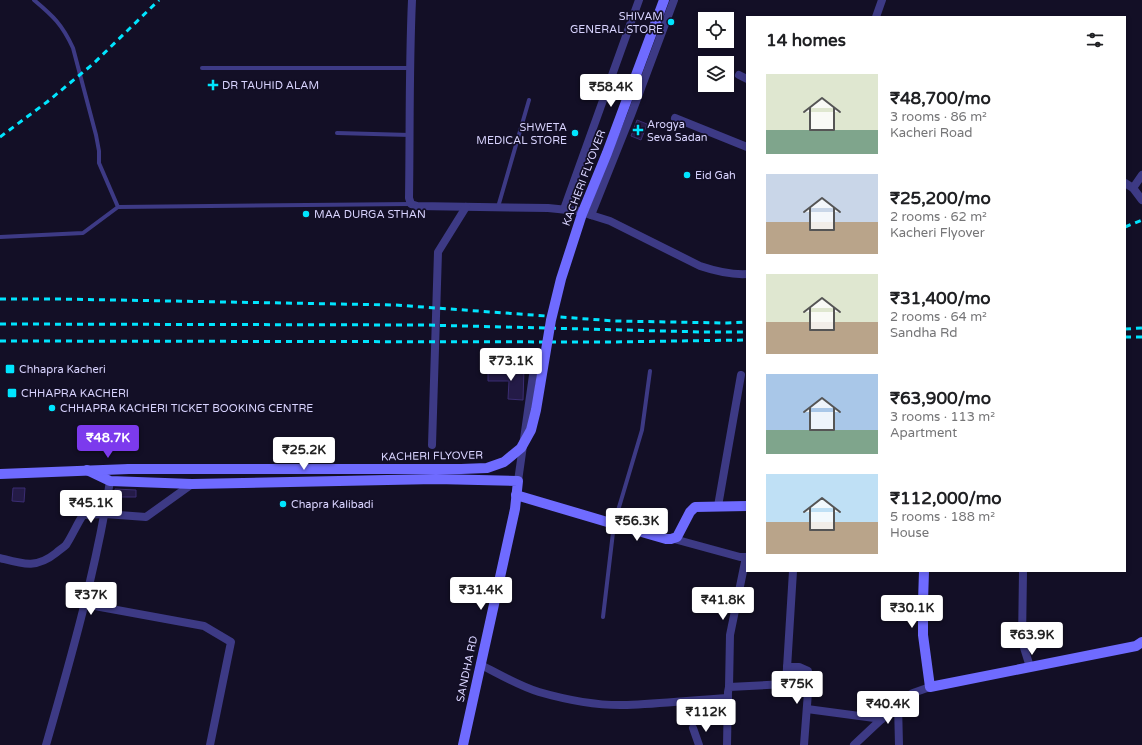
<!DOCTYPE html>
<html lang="en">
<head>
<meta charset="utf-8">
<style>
	:root { --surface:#fff; --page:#f6f6f6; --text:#202124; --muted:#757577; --accent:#7c3aed }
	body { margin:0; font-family:"Varela Round",sans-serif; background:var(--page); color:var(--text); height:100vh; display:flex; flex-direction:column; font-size:15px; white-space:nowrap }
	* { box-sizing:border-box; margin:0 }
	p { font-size:13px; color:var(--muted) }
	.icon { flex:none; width:22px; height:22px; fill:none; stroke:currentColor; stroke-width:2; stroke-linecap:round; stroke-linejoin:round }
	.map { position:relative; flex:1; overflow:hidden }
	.details { position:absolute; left:746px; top:16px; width:380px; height:556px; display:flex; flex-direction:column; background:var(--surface); border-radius:0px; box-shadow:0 2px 6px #0003 }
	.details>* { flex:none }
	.tools { position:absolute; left:698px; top:12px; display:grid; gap:8px }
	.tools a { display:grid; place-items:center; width:36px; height:36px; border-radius:0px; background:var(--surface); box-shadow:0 2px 6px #0003; font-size:20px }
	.price { position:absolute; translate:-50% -34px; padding:0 9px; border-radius:4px; background:#fff; color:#222; font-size:13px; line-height:26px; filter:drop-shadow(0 1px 2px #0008) }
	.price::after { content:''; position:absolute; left:50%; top:24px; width:12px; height:9px; margin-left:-6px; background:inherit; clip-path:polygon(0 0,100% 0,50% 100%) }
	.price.selected { background:var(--accent); color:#fff }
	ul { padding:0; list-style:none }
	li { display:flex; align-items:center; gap:12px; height:100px; padding:0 20px }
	li span { display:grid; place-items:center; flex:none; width:112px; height:80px; border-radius:0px; color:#555 }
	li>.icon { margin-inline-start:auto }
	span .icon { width:48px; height:48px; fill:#fffc; stroke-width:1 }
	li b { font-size:17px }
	h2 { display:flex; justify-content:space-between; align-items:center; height:48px; padding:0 20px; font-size:17px }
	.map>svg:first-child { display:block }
</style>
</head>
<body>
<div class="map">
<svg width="1142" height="745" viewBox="0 0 1142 745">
	<rect width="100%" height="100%" fill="#130f26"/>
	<g fill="#241b47" stroke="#3b2d73">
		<path d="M637,120l10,4 -6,16 -10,-4z"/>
		<path d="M512,368h12l-1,32 -15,-1 1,-18h-21v-8h24z"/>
		<path d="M13,488h12l-1,14 -12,-1z"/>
		<path d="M115,489l21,1v7h-21z"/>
		<rect x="85" y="492" width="13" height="8"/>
	</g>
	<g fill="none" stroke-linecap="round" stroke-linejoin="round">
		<g stroke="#3d3a85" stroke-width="4">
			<path d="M34,0c19,16 28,24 39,48l23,87 3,16v12l19,44"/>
			<path d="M202,68h208"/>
			<path d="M337,133l73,2"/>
			<path d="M498,207l31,-107"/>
			<path d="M0,237l83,-4 35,-26 293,-3"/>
			<path d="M603,617l11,-93 28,-94 8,-59"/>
		</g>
		<g stroke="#3d3a85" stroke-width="8">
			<path d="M412,0c-3,66 -2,132 -3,198l2,6 6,2 131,2 30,3 32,10 90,45c15,5 30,9 47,8"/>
			<path d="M876,17l6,-17"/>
			<path d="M739,75l8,4"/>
			<path d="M675,118l72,29"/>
			<path d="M1125,183l8,5 9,12"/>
			<path d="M1133,188l9,-13"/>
			<path d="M564,209l75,-209"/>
			<path d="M591,215l40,-100 43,-115"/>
			<path d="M432,445l6,-193 28,-45"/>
			<path d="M518,481l17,-120"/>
			<path d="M718,506l23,-131"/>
			<path d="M674,539l66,18h7"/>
			<path d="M0,558c23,6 36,11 56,-5 3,-3 7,-5 10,-8 6,-9 11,-21 17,-30l22,-1 41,3 46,-33"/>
			<path d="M1023,571l-1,70 8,26"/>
			<path d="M84,604l120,22 27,16 -21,103"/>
			<path d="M481,665c18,9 38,21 58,27 28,8 59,14 88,13 33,-1 67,-5 101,-7"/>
			<path d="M787,667h12l9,4 1,8 -5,66"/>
			<path d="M729,687l1,-52 16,-78"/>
			<path d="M898,704l1,41"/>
			<path d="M807,709l75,10"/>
			<path d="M693,728l6,17"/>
			<path d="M46,745c25,-87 50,-175 64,-264"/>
			<path d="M727,745l1,-53 1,-5 57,-3 7,-113"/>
			<path d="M854,745l49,-46 10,-6 17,-6"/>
		</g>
		<g stroke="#6f6bff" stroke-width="10">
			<path d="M87,470l23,11 82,3 244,-5 82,2 -3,28 -52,236"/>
			<path d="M0,474l129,-5"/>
			<path d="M516,495l98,29 52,15h5l6,-2 13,-25 5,-5 52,-1"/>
			<path d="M924,571l-1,31v33l7,52 206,-41 6,-4"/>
		</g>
		<g stroke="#00e5ff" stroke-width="3" stroke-dasharray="6 5" stroke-linecap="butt">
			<path d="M0,137l47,-35 46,-38 66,-64"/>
			<path d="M1125,227l17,-7"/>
			<path d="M0,299h58l337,6 220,16 112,2 20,-1"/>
			<path d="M0,324l425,1 278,7h44"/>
			<path d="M1125,329l17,-1"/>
			<path d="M1125,337h17"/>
			<path d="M0,341l608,1 139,-2"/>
		</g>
		<path stroke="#6f6bff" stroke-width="10" d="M129,469h332l26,-1 17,-6 17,-14 10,-18 5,-20 15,-90 10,-41 21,-65 25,-61 57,-153"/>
	</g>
	<g fill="#00e5ff" stroke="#130f26" stroke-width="1.5">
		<circle cx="671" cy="22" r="4"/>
		<path d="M211 79h4v4h4v4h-4v4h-4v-4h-4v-4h4z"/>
		<path d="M636 124h4v4h4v4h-4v4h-4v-4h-4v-4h4z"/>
		<circle cx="575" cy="133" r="4"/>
		<circle cx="687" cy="175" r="4"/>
		<circle cx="306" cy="214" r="4"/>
		<rect x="5" y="364" width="10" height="10" rx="2"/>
		<rect x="7" y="388" width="10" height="10" rx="2"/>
		<circle cx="52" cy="408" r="4"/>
		<circle cx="283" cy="504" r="4"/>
	</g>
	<g text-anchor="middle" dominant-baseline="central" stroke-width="3.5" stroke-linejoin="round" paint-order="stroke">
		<g font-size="11" fill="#d9d4ff" stroke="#130f26" text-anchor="start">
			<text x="663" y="16" text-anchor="end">SHIVAM<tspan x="663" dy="13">GENERAL STORE</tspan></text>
			<text x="222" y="85">DR TAUHID ALAM</text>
			<text x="647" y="124">Arogya<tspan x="647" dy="13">Seva Sadan</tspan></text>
			<text x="567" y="127" text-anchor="end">SHWETA<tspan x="567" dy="13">MEDICAL STORE</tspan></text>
			<text x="695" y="175">Eid Gah</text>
			<text x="314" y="214">MAA DURGA STHAN</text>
			<text x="19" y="369">Chhapra Kacheri</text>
			<text x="21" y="393">CHHAPRA KACHERI</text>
			<text x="60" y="408">CHHAPRA KACHERI TICKET BOOKING CENTRE</text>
			<text x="291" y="504">Chapra Kalibadi</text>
		</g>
		<g font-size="11" fill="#d9d4ff" stroke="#130f26">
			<text transform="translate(584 178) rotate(-69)">KACHERI FLYOVER</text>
			<text transform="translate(432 456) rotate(-1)">KACHERI FLYOVER</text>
			<text transform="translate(467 669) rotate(-78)">SANDHA RD</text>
		</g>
	</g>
</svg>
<div class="tools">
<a><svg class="icon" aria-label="locate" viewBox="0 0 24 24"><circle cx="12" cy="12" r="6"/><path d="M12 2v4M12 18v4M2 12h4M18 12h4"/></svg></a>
<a><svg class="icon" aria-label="layers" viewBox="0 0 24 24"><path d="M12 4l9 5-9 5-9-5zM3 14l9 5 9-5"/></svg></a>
</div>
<b class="price" style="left:611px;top:108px">₹58.4K</b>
<b class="price" style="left:511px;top:382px">₹73.1K</b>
<b class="price selected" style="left:108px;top:459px">₹48.7K</b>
<b class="price" style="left:304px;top:471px">₹25.2K</b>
<b class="price" style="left:91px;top:524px">₹45.1K</b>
<b class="price" style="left:637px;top:542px">₹56.3K</b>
<b class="price" style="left:481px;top:611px">₹31.4K</b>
<b class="price" style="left:91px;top:616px">₹37K</b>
<b class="price" style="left:723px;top:621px">₹41.8K</b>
<b class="price" style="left:912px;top:629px">₹30.1K</b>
<b class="price" style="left:1032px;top:656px">₹63.9K</b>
<b class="price" style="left:797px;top:705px">₹75K</b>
<b class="price" style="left:888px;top:725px">₹40.4K</b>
<b class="price" style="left:706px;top:733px">₹112K</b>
<section class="details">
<h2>14 homes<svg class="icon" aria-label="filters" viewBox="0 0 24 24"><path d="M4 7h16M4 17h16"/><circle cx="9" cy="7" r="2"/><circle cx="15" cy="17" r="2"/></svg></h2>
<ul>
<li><span style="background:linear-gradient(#dfe7d0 70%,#7fa58c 0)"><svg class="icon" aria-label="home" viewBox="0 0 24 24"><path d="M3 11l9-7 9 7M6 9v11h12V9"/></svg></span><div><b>₹48,700/mo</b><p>3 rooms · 86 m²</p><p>Kacheri Road</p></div></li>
<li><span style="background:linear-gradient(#c9d6e8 60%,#b9a48a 0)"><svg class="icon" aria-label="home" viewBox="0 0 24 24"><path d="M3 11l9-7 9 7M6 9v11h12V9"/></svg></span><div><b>₹25,200/mo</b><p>2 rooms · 62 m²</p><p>Kacheri Flyover</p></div></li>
<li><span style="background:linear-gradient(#dfe7d0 60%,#b9a48a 0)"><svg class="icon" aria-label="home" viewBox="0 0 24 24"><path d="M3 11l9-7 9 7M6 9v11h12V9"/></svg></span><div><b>₹31,400/mo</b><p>2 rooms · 64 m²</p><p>Sandha Rd</p></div></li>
<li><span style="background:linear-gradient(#a9c7e8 70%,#7fa58c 0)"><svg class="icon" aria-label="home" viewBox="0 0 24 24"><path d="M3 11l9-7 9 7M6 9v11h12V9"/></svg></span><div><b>₹63,900/mo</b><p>3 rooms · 113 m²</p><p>Apartment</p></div></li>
<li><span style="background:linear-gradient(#bfe0f5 60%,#b9a48a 0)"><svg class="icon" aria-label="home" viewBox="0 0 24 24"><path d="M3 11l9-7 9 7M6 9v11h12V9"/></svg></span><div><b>₹112,000/mo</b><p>5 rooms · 188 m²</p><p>House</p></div></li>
</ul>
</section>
</div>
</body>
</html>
